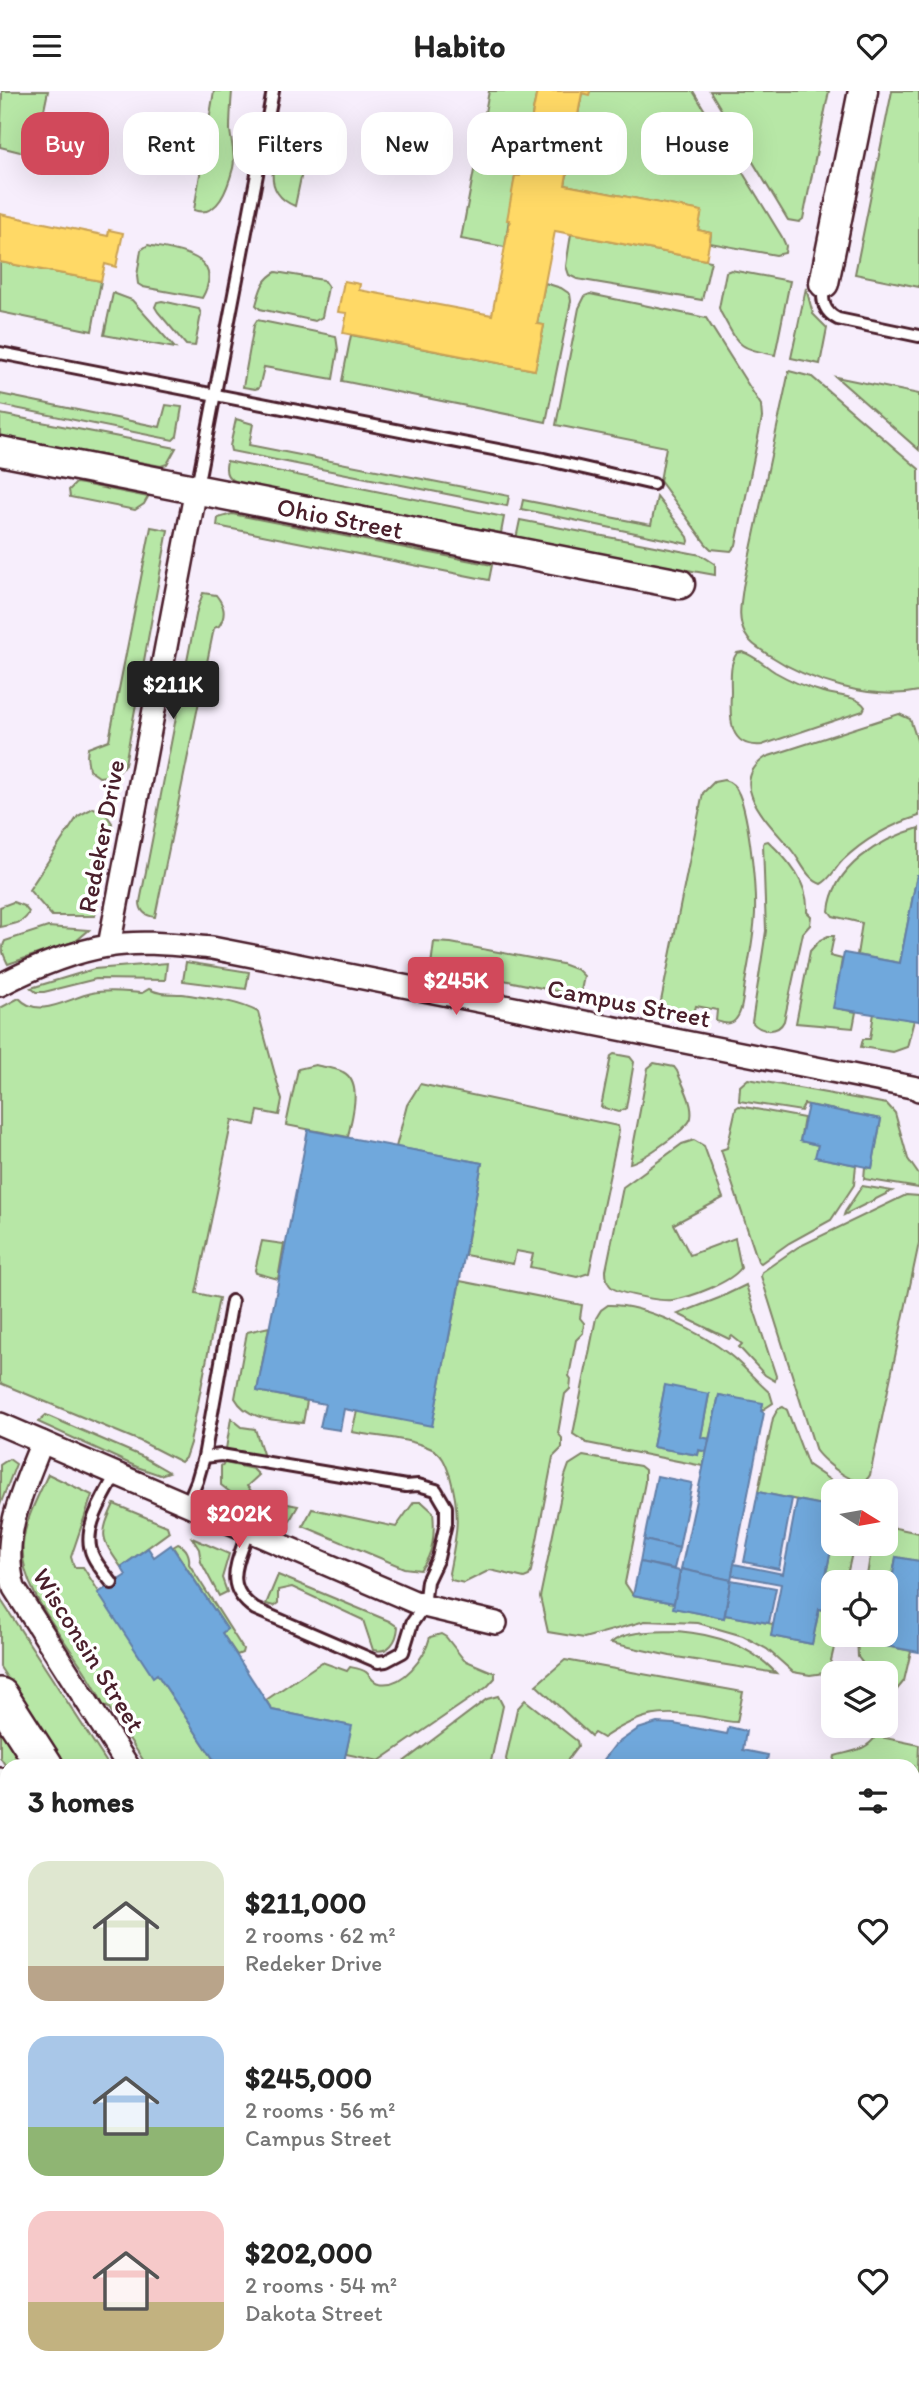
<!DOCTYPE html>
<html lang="en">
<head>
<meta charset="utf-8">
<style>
	:root { --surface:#fff; --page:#f6f6f6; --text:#222; --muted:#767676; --accent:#d1495b }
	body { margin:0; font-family:Itim,sans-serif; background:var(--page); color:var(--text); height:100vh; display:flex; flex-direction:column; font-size:26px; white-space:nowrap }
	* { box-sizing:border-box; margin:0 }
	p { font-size:23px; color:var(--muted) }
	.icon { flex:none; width:38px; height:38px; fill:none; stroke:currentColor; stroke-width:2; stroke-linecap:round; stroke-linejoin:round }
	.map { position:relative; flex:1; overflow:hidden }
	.sheet { position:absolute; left:0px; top:1668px; width:920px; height:625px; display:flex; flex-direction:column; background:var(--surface); border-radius:21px 21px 0 0; box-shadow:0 7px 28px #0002 }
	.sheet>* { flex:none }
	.hud { position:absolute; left:21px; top:21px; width:878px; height:63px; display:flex; gap:14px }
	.needle { width:46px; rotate:101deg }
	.fabs { position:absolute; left:821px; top:1388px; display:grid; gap:14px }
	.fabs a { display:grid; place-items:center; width:77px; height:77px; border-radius:14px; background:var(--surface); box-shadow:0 7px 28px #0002; font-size:35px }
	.price { position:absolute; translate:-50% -60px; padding:0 16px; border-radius:7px; background:var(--accent); color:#fff; font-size:23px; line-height:46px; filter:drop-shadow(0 2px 4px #0008) }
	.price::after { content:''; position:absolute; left:50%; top:42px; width:21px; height:16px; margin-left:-10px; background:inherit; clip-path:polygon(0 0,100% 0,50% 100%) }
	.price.on { background:#222; color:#fff }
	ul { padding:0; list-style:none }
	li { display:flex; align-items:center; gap:21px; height:175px; padding:0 28px }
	li span { display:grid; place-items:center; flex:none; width:196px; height:140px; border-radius:21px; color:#555 }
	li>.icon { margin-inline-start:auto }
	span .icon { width:84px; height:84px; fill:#fffc; stroke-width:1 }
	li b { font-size:30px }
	h2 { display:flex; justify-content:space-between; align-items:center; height:84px; padding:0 28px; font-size:30px }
	.tag { padding:0 24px; border-radius:21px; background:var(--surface); box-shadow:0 7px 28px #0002; font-size:24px; line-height:63px }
	.tag.on { background:var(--accent); color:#fff }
	header { display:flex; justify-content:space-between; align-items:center; height:91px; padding:0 28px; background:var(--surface); font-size:32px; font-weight:700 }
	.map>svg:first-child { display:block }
</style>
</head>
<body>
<header><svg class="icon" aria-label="menu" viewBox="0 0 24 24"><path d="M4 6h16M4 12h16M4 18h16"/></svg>Habito<svg class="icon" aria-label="heart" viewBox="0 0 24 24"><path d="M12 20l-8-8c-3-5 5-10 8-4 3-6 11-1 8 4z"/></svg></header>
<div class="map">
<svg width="919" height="2291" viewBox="0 0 919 2291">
	<rect width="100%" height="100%" fill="#f7eefc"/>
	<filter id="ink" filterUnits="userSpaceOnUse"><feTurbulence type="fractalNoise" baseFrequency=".0143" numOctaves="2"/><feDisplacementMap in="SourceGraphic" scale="14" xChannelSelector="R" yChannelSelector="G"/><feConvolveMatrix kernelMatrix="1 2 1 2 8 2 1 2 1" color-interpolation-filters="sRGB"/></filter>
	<g filter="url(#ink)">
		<g fill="#b7e7a6" stroke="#808368" stroke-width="2">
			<path d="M2,0h46l-11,52 -5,7 -12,2 -20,-5z"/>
			<path d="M214,0h18c-1,13 -2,26 -2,39 1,12 6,26 3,38 -5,19 -15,51 -39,42z"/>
			<path d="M489,0h48l-17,85h-5l-10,71 -44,-8z"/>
			<path d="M590,0h103l89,146 4,9 -1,7 -9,2 -66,-12 1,-10 -13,-3 3,-19 -136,-26 17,-92 7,1z"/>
			<path d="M710,0h119l-26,128 -4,3 -11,-2z"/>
			<path d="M892,0h27v196l-64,-13z"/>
			<path d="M293,49l15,4 -13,62c-32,-12 -27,-49 -2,-66z"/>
			<path d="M571,143l140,27 -9,39 -125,-21 -8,-4 -3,-9z"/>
			<path d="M148,154c27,6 79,9 54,53l-59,-11 -5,-3 -1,-8 4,-26z"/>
			<path d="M0,171l101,19 -9,50 -92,-19z"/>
			<path d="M731,179l59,11 -15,74c-39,-8 -35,-8 -54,-42l-2,-5 7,-36z"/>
			<path d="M276,181l47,8 5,7 -6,30 -7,4 -55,-12 -4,-4c4,-14 6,-26 20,-33z"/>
			<path d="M545,192l16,5 9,6 1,7 -25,121 -204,-41 9,-46 184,35 9,-45 -7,-1z"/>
			<path d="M806,197l7,26 14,14 -7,36 -29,-6z"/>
			<path d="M113,202l19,7 43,48 -71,-13z"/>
			<path d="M590,203l116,24 55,87 1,13 -26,127 -5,6 -20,-2 -5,-5 -46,-63 6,-34 -110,-22 23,-117 6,-12z"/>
			<path d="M162,210l37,8 2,5 -6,32 -9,-1 -28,-33 -3,-5 2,-5z"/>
			<path d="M257,229l79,16 2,14 -5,29 -69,-12 -5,21 -4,1 -12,-2 11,-62z"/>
			<path d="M789,280l23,6 107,92v222c-47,10 -111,-10 -150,-36 -9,-6 -19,-11 -24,-21 -8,-16 -4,-30 -2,-47z"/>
			<path d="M836,286l83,17v56z"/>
			<path d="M0,303l160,33 6,-22 16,2 -5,29 -4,4 -173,-35z"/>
			<path d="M0,323l176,34 -9,16 -6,2 -161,-30z"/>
			<path d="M236,328l17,5 -4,21 260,51 -2,10 -276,-55 -1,-5z"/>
			<path d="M227,370l277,56 -3,16 -260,-50c-14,-4 -17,-9 -14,-22z"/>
			<path d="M76,392l7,1 65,13 -4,7 -9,6 -65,-13 -1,-7z"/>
			<path d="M657,406l31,40 1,4 -1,3 -167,-35 2,-9 128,25z"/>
			<path d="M232,423l260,51 -3,15 -272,-54 1,-8z"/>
			<path d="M520,429l181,35 14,9v11l-199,-36z"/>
			<path d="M151,436l17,3 -43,234 -9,11 -17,2 -10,-7 -2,-14 1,-8 21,-8z"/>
			<path d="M203,502l13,2c8,10 11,19 3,31l-5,2 -59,289c-9,-1 -15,-5 -15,-15l57,-292z"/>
			<path d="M742,561c12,3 22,13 33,20 14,8 30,15 45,19 13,5 38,4 45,16l-2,4 -101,34c-35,3 -32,-29 -31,-53 0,-13 -2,-28 6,-39z"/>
			<path d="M899,623l11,5 9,27v70c-29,9 -54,23 -76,44 -8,8 -12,19 -22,24 -13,-4 -20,-22 -28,-32 -19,-25 -70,-67 -27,-95z"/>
			<path d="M724,689c8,2 12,6 15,14 10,23 17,92 16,119 -1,23 -6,47 -10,70 -2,11 -2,28 -9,36 -5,7 -13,4 -20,2l1,-11 -21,-4 -3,11 -25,-5 -8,-6 43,-213 11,-11z"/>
			<path d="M93,717l11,3 8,12 -17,93h-43l-23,-26 49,-74z"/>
			<path d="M919,737v47h-2l-17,88 -43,-8 5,-32 -29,-7 -4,-5c4,-44 51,-72 90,-83z"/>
			<path d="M768,750c20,19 41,42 39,71l4,4 -1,9 -7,8 -19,88c-6,13 -24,11 -32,1l14,-91 -3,-87 1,-2z"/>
			<path d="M13,811l11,4 5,6c-4,12 -18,12 -29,15v-20z"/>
			<path d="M48,836l41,3 -13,11 -68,23c-4,-8 -8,-14 -3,-23z"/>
			<path d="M828,845h6l-4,20 12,3 -8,49 22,4 -3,16 -57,-5 14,-72 10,-11z"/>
			<path d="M434,851l17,1 111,21 16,6 6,6 -4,20 -149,-31z"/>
			<path d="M186,871l63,10 -3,17 -63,-8z"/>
			<path d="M167,872l-2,17 -69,-1 -52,13h-8l-5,-4 63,-19z"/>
			<path d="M149,898c11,6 21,4 33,5 26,4 53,6 76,18l24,88 -3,15 -21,-4 -3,14 -23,-5 -36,173 23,5 -29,145 -5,15 -4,4 -41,-21 -140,-58v-375l19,-10c20,22 49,0 73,-5 15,-4 34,-1 50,0z"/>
			<path d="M874,922l40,7 -7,27 -14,5 -32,-5 2,-8h7z"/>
			<path d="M614,963l16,3 4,5 -8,46 -7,4 -18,-5 10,-51z"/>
			<path d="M654,972l20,4 3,4c5,13 17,33 14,47 -2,10 -50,43 -61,45l18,-95z"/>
			<path d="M315,974c8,2 21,3 28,7 21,11 8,47 5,65l-62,-12 12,-56z"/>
			<path d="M748,988l139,25 8,9 13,46 11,16v13l-55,-9 1,-12 7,1 9,-49 -77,-15 -3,7 -62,-10 1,-15z"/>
			<path d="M420,993l198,42 1,5 -30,142 -12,4 -47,-10 3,-13 -17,-3 -3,13 -48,-9 17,-92 -86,-16 11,-42z"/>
			<path d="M739,1015l65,12 -4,23 18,4 -2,12 40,8 -2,20 -23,35 -42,23 -28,20 -3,-2 -37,-111 6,-2 9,-40z"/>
			<path d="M694,1049l10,6 19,52 -49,26 16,31 45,-17 6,30c-11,15 -50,29 -68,32 -10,2 -50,-6 -59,-11 -7,-4 -8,-11 -8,-19l17,-83 59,-43z"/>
			<path d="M862,1095l30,5 -48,24 1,-3z"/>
			<path d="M906,1104l13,1v47l-49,232c-9,19 -46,-13 -54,-24l-55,-175 1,-4 36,-25z"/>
			<path d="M262,1150l22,3 -6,35 -22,-6 -1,-3z"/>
			<path d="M460,1190l122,24 -2,13 4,5 -1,10 -7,7 -7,36 2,3 -1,10 -5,5 -7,39 4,5v10l-9,9 -22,114 -2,5 -5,2 -34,-8 -26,13 -13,-3 -2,-7c8,-39 12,-58 1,-97 -4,-11 -7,-22 -18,-27 -23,-11 -54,-12 -80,-17l5,-21 75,14z"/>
			<path d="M746,1194l30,91 -1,5 -10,-6 -26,-28 3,-3 -10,-8 -3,3 -51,-25 41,-16z"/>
			<path d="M608,1214c36,-1 94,28 122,50 14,11 26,26 40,38l3,10 -12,8 2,-7 -44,-9 -10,44 -8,-2 8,-42 -44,-9 -12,61 45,8 1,-5 8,2 -4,14 -116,-23 -14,-9 23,-116 5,-8z"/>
			<path d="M269,1236l-12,64 50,10 -4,22c-23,-3 -55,-1 -68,-25l12,-66z"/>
			<path d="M783,1316l4,3 21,55 38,26h-13v16l-75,-15 15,-74 5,-9z"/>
			<path d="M46,1324l95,41 28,16 -9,3 -23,-8 -99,-45z"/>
			<path d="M231,1327l11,9 13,2 8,25 -4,3 -33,-8z"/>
			<path d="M583,1365l57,10 5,4v12l-20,101 8,12 41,8v5l50,10 1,-3 48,9 -2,12 41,8 7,-35 11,2 3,-10v34h4l-8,34 -5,4 -14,2 -17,-3 -26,-23 -24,-13 -45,-13 -53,-2 -61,17 -36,-6 -8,-35 25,-121 4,-11z"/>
			<path d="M9,1368l7,5 -16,41v-40z"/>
			<path d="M225,1372l28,6 6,6 -12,11 10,12 41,8 -8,14 -55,-24 -14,-11v-19z"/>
			<path d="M48,1383l44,21 -21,62 3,10h9l70,109 4,-2 61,92h-71l-38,-58 -6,-3c-19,-49 -86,-109 -80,-161 2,-25 15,-47 25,-70z"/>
			<path d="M414,1411h8l11,10c2,21 1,42 -13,58l-16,-2 -101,-42 9,-17 84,18z"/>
			<path d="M114,1413l53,22 2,6 -48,35c-20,-29 -22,-31 -7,-63z"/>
			<path d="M886,1435l33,7v28l-23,-4 -6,35h-4v-10h-20l6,-38 14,-1z"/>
			<path d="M192,1447l37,16 -7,24 5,14 -8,4 -18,-34 -2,-13z"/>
			<path d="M833,1449v3l21,1 -7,31 -5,6 -17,-2z"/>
			<path d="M178,1453c9,3 12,12 11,20l54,85 -1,4 -5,2 -15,-22 5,-4 -54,-82z"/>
			<path d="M278,1484l111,46 9,6c-1,14 -9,27 -25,23l-10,-30 -71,-33 -14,3v13l-4,3 -8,-2z"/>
			<path d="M0,1506l3,6 106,163h-45l-64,-99z"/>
			<path d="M677,1540c38,3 73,14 99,42l-106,-17 -59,-13c15,-13 46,-11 66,-12z"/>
			<path d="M441,1543l5,3 18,23 31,13v5l-8,9 -108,74 -33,-7 5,-28 -79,-16 -6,-10 56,-38 25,9 3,-4c5,1 12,2 16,5 5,4 6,10 13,11 24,5 46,-26 51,-46z"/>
			<path d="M857,1544h25l-2,10 31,6 -7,30 -9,11h-9v-19h-16l-12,-16z"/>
			<path d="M565,1569l178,32 -6,30c-11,0 -22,-3 -33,-5 -43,-7 -64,-4 -101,21l-9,-5 -3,3 -55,-51z"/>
			<path d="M498,1605l5,10 -13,60h-92l89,-67z"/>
			<path d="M525,1609l52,41 1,5 -15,20 -55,-1 -2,-6 11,-50z"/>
			<path d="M0,1632l28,43h-21v2l-7,-11z"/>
			<path d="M876,1645l43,9 -2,47 -3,-1v-25h-81l2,-10c16,-5 31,-5 41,-20z"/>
			<path d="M0,1725l7,10v396l-7,-10z"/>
			<path d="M914,2135l5,1v67l-5,-1z"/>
			<path d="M117,2286h152l1,5h-149z"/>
			<path d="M353,2286h108v5h-107z"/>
			<path d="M475,2286h304l-8,5h-296z"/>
			<path d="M799,2286h90l-1,5h-96z"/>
		</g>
		<g fill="#ffd966" stroke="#c9a154" stroke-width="2">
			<path d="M537,0h53l-1,4 -7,-2 -17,92 137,26 -4,19 13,3 -5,27 -151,-29 -18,93 7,1 -9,45 -192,-37 4,-20 -9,-1 6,-31 16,3 -1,6 133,25 18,-95h-3l8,-44h5z"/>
			<path d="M0,123l108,22 1,-6 14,3 -7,34 -11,-3 -4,17 -101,-19z"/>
		</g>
		<g fill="#6fa8dc" stroke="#647fa7" stroke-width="2">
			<path d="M917,784h2v146l-86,-13 11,-55 56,10z"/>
			<path d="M808,1014l73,14 -9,49 -57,-11 3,-12 -18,-4z"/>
			<path d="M308,1039l174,33 -50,263 -88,-17 -4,21 -20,-3 5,-23 -68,-13z"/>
			<path d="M665,1294l44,9 -8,43 8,2 -2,13 -8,-2 -1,5 -45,-8z"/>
			<path d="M719,1304l44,8 -2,8 3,2 -33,167 -50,-11z"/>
			<path d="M657,1385l35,7 -13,65 -35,-8z"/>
			<path d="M758,1401l34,7 -13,70 -35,-7z"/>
			<path d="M797,1409l36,7v33l-8,39 10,3h-2l-1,19 -2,10 -11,-2 -7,35 -41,-8 10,-52 -49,-9 2,-11 49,10z"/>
			<path d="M644,1449l35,8 -5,21 -34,-7z"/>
			<path d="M171,1454l56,84 -5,4 50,77 80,16 -9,40h-125l-61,-92 -4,3 -55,-84 28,-18 -5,-8 27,-19 6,9z"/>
			<path d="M896,1466l23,4v91l-39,-7 2,-10h4v-20z"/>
			<path d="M640,1471l40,9 -6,32 -41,-8z"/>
			<path d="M681,1478l50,11 -7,38 -51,-10z"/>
			<path d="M731,1489l45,8 -7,35 -44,-8z"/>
			<path d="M657,1632l17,1 53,10 2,-7 17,4 -3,19 25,5 -2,11h-167l16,-21 23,-16z"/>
			<path d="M914,1700l5,2v181l-5,-1z"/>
			<path d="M914,2005l5,1v130l-5,-1z"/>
			<path d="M0,2147l7,11v128h83l3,5h-93z"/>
		</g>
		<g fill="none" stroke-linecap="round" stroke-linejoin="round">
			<defs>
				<g id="service">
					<path d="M824,195c-3,15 0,26 14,33l81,17"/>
					<path d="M0,262l544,106 109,25"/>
					<path d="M197,396l76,-396"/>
					<path d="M204,1366l17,-2 185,31 12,-1 18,5 10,17v16l-8,35 -11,23 -3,25 -12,17 -9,29 -17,9 -8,1 -123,-53c-33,-23 -17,-46 -7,-78"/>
					<path d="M187,1414l10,-24 7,-24 28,-156"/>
					<path d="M112,1492c-7,-9 -15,-18 -19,-27 -13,-26 12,-60 23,-82"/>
				</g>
				<g id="minor">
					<path d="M109,855l87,-457"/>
					<path d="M0,894c33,-17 71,-33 108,-39 34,-6 70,-1 104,2l705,140 2,2"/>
					<path d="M0,1333l424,182 72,17"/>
					<path d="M42,1351c-19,48 -42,93 -28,146l114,178"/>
					<path d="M914,2224l5,1"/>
					<path d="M876,2291l1,-5"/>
				</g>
				<g id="tertiary">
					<path d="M824,192l39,-192"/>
					<path d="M0,360l680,133"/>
				</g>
				<g id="primary">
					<path d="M0,1605l45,70"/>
					<path d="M0,1695l7,11"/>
					<path d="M288,2286l2,5"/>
					<path d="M337,2286l1,5"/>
				</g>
			</defs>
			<use href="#service" stroke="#4a1f2b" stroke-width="16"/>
			<use href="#minor" stroke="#4a1f2b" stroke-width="26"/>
			<use href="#tertiary" stroke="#4a1f2b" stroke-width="33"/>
			<use href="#primary" stroke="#4a1f2b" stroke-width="40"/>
			<use href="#service" stroke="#fff" stroke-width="10"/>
			<use href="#minor" stroke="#fff" stroke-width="21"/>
			<use href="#tertiary" stroke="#fff" stroke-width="28"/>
			<use href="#primary" stroke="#fff" stroke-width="35"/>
		</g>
	</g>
	<g text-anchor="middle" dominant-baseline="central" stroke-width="7" stroke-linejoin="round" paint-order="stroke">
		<g font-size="26" fill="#4a1f2b" stroke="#fff">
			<text transform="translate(340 427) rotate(11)">Ohio Street</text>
			<text transform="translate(101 745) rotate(-79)">Redeker Drive</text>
			<text transform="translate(629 912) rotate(11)">Campus Street</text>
			<text transform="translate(89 1559) rotate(58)">Wisconsin Street</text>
		</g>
	</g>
</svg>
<div class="fabs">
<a><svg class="needle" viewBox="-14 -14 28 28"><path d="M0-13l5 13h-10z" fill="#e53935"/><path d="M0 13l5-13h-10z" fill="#767676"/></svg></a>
<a><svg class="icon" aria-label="locate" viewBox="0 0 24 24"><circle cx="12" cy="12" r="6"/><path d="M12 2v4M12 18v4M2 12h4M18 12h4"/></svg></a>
<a><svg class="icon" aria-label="layers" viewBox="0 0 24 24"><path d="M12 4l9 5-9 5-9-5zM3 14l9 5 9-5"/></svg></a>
</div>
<b class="price on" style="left:173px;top:630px">$211K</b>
<b class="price" style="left:456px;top:926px">$245K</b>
<b class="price" style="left:239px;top:1459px">$202K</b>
<div class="hud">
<a class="tag on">Buy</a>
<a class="tag">Rent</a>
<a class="tag">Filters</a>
<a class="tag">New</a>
<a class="tag">Apartment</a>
<a class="tag">House</a>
</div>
<section class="sheet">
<h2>3 homes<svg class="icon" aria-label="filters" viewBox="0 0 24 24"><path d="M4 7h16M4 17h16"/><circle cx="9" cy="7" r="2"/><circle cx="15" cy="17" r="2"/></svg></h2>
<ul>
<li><span style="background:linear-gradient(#dfe7d0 75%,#b9a48a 0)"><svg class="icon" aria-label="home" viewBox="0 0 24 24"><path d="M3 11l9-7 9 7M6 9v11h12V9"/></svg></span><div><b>$211,000</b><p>2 rooms · 62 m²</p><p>Redeker Drive</p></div><svg class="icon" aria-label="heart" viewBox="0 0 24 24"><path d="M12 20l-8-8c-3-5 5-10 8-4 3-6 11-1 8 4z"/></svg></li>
<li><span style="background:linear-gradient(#a9c7e8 65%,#8fb573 0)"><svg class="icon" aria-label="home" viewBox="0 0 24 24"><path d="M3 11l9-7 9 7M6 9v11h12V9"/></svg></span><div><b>$245,000</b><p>2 rooms · 56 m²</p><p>Campus Street</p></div><svg class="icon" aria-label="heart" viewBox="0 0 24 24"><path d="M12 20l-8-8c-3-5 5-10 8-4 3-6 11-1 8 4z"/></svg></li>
<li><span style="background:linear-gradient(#f6c9c9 65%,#c2b280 0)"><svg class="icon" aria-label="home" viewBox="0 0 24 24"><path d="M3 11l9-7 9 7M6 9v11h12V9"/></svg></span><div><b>$202,000</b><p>2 rooms · 54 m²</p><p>Dakota Street</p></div><svg class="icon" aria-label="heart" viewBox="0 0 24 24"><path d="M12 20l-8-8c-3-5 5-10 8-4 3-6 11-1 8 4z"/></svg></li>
</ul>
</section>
</div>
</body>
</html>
